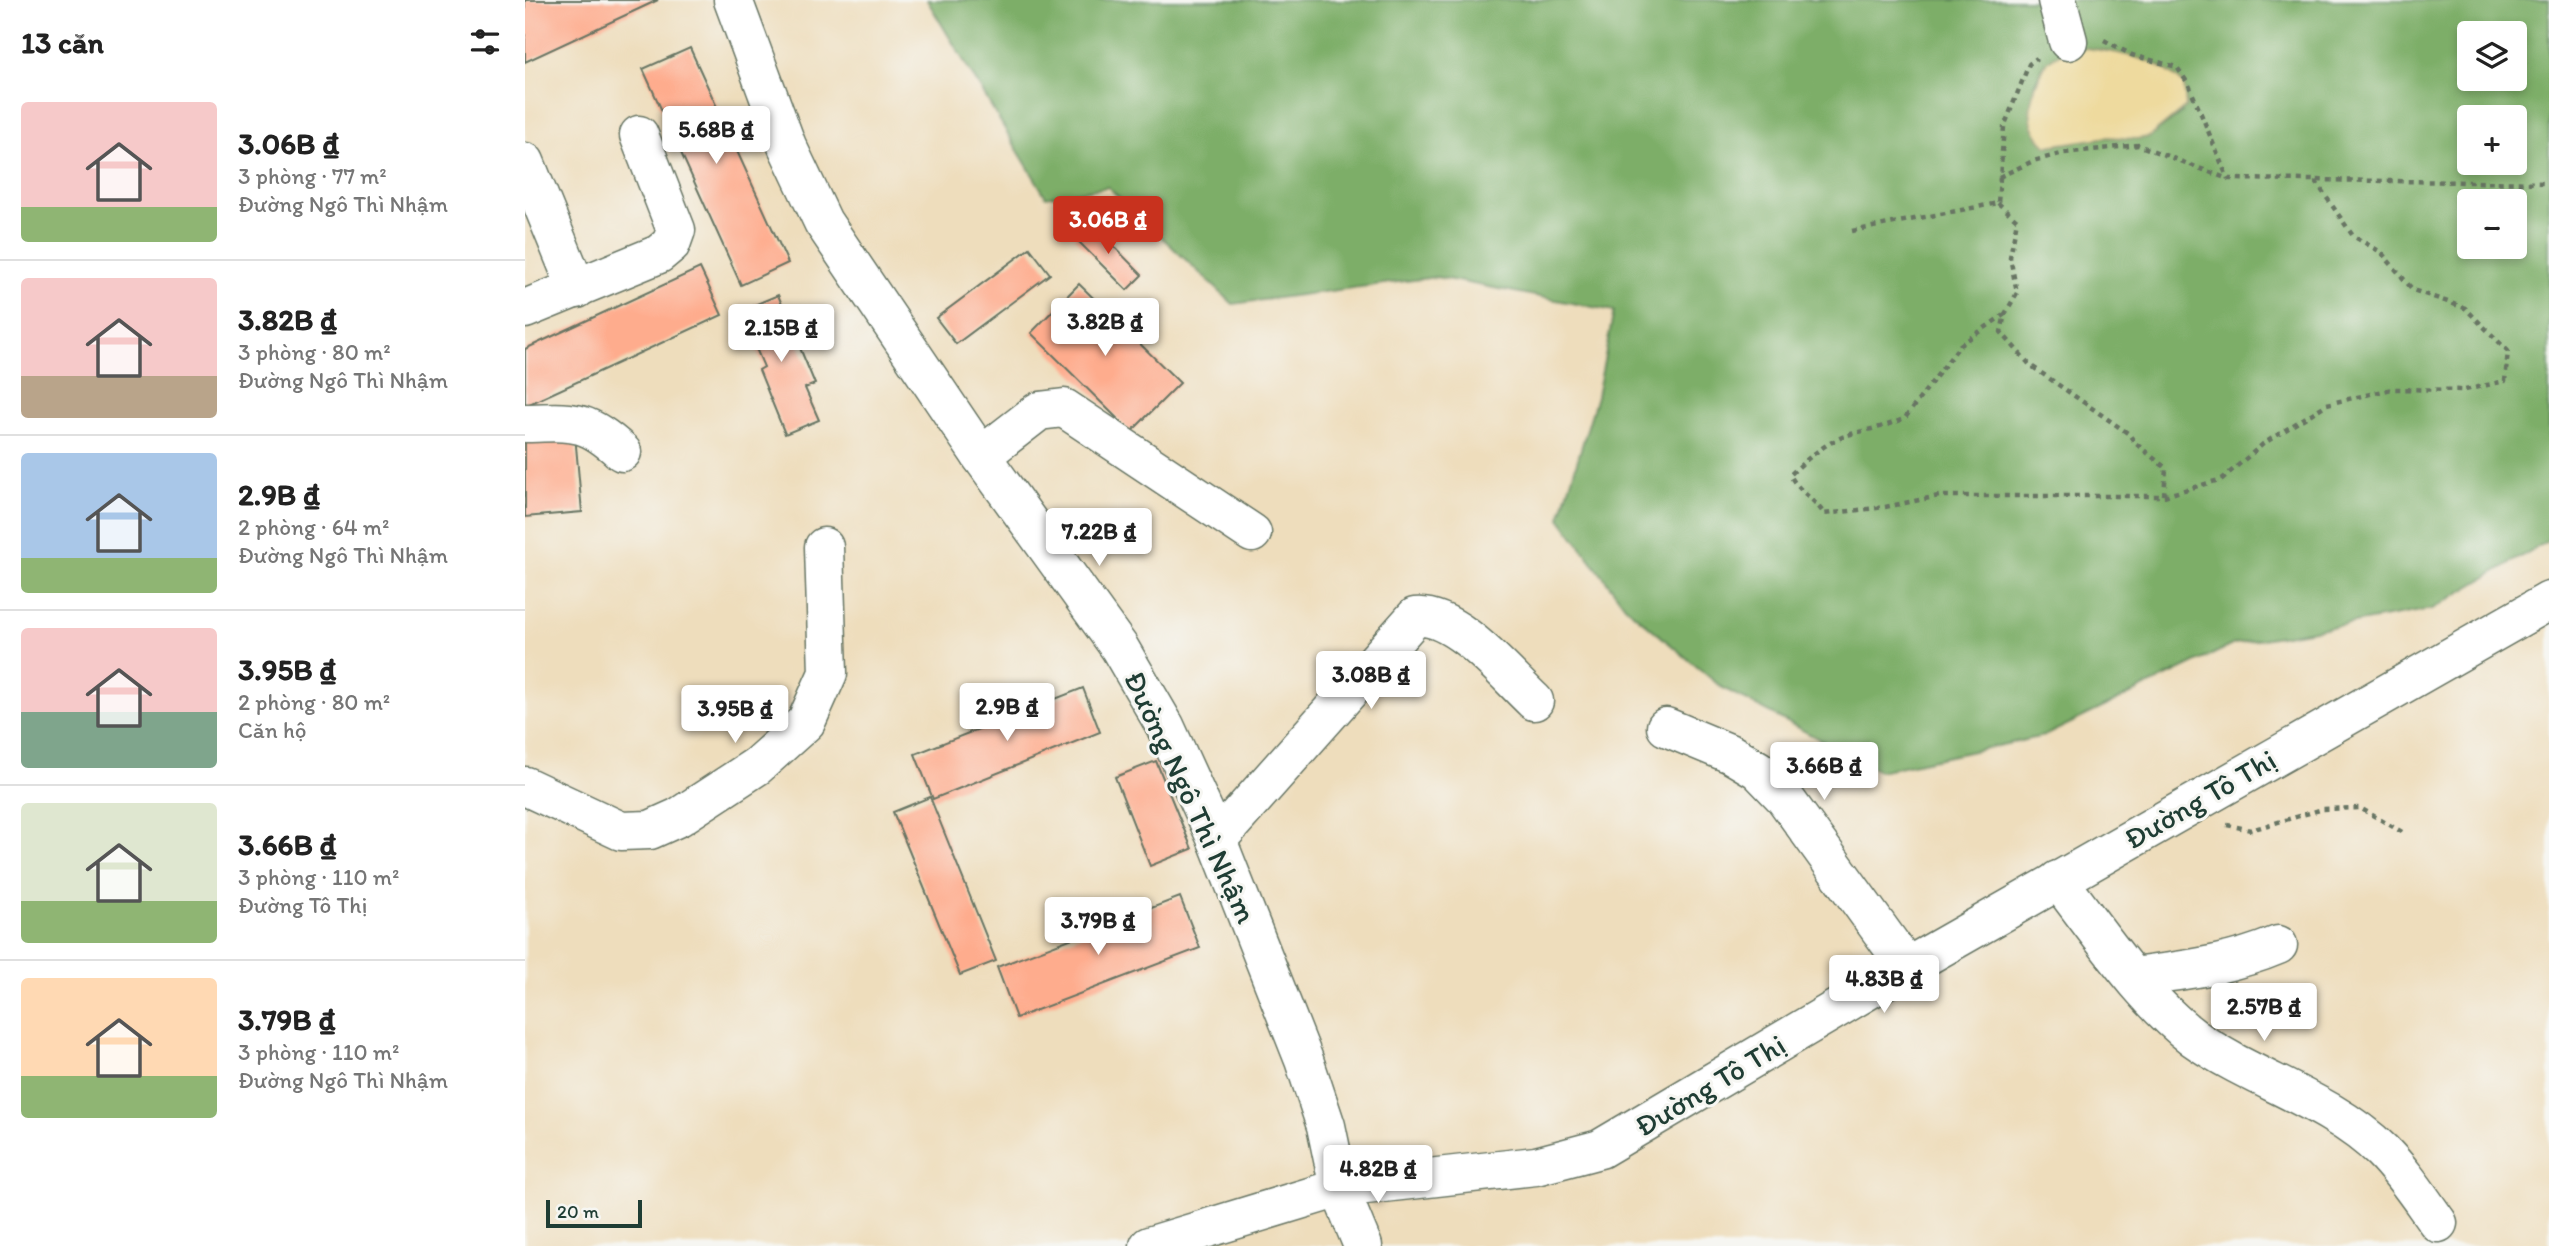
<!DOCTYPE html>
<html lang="vi">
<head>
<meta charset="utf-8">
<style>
	:root { --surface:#fff; --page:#f2f2f2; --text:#222; --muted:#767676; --line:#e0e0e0; --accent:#c8321e }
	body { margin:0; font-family:Itim,sans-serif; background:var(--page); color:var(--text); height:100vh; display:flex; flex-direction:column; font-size:26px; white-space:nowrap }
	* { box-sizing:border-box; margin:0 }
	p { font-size:23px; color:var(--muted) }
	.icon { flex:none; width:38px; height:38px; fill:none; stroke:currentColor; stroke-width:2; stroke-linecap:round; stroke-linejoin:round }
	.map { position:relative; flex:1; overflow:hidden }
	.details { display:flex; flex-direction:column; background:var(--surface); width:525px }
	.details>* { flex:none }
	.tools { position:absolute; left:1932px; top:21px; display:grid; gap:14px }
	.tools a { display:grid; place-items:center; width:70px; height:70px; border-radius:7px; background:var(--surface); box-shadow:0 4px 10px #0003; font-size:35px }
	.scale { position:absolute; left:21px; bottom:18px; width:96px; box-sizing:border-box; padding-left:7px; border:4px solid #1f3d34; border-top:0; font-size:19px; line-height:24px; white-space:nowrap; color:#1f3d34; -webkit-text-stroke:5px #f6f6f2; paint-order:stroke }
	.price { position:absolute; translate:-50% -60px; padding:0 16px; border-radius:7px; background:#fff; color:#222; font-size:23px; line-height:46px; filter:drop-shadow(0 2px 4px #0008) }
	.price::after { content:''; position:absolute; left:50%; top:42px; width:21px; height:16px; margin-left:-10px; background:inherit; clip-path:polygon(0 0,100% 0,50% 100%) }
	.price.current { background:var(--accent); color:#fff }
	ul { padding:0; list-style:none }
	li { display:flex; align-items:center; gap:21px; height:175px; padding:0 21px }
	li+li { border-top:2px solid var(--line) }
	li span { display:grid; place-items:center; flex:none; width:196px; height:140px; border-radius:7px; color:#555 }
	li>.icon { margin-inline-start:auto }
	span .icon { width:84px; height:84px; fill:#fffc; stroke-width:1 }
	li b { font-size:30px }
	h2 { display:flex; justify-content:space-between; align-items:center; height:84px; padding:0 21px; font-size:30px }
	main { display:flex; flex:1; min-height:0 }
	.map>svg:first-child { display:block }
</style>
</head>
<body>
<main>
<section class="details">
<h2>13 căn<svg class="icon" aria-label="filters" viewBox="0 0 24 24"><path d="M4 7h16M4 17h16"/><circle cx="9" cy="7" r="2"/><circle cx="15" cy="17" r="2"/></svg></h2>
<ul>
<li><span style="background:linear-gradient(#f6c9c9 75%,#8fb573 0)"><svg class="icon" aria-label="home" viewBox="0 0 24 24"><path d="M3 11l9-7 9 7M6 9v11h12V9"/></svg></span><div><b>3.06B ₫</b><p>3 phòng · 77 m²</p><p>Đường Ngô Thì Nhậm</p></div></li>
<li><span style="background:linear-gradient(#f6c9c9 70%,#b9a48a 0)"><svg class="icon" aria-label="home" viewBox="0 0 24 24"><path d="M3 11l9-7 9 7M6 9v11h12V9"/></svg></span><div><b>3.82B ₫</b><p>3 phòng · 80 m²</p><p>Đường Ngô Thì Nhậm</p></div></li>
<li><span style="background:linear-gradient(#a9c7e8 75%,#8fb573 0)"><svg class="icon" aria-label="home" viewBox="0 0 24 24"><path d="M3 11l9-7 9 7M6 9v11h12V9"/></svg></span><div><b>2.9B ₫</b><p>2 phòng · 64 m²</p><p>Đường Ngô Thì Nhậm</p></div></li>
<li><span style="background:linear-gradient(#f6c9c9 60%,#7fa58c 0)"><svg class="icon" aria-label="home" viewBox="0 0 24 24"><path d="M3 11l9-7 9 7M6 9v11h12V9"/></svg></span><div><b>3.95B ₫</b><p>2 phòng · 80 m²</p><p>Căn hộ</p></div></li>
<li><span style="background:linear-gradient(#dfe7d0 70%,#8fb573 0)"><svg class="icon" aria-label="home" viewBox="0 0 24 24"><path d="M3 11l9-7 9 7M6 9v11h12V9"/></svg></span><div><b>3.66B ₫</b><p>3 phòng · 110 m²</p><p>Đường Tô Thị</p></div></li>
<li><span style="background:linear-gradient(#ffd9b3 70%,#8fb573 0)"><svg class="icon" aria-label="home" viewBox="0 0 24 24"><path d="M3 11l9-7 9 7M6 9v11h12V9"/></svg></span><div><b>3.79B ₫</b><p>3 phòng · 110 m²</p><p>Đường Ngô Thì Nhậm</p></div></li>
</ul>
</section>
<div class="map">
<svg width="2024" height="1246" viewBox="0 0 2024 1246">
	<rect width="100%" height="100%" fill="#f6f6f2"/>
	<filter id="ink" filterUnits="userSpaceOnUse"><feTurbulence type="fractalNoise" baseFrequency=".0143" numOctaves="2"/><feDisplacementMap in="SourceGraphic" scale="14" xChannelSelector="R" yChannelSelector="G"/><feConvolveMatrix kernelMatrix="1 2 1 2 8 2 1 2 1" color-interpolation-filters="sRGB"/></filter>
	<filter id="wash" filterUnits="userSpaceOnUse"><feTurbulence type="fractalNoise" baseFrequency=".00686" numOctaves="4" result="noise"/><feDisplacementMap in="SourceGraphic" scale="28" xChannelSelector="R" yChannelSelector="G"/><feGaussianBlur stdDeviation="1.57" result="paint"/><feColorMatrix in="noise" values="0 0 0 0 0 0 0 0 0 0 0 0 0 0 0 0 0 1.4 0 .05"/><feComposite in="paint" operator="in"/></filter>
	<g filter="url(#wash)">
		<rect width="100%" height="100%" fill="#eeddbc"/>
		<path fill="#7dae68" stroke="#4e764e" stroke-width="2" fill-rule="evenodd" d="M402,0h1622v540l-117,69 -198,35 -190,92 -165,35 -158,-84 -96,-81 -65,-88 37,-122 17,-85 -178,-34 -203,27 -125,-117 -62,10zM1944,33h46v46h-46zM1560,48l25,3 53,16 19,46 -33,24 -13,2 -28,-2 -61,9 -13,-61 11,-22zM1944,117h46v46h-46zM1944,201h46v46h-46z"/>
		<path fill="#eeda9e" stroke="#868c69" stroke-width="2" d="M1560,48c33,4 76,11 99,37l2,22 -37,30 -13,2 -28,-2 -61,9c-23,-19 -19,-47 -7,-71 4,-8 5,-13 13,-18 9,-6 21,-7 32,-9z"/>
		<g id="blocks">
			<g fill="#feac8d">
				<path d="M0,0h133l-133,62z"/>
				<path d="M165,48l98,215 -47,22 -98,-216z"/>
				<path d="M564,221l53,54 -15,15 -53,-53z"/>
				<path d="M505,248l20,26 -94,70 -20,-26z"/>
				<path d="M175,268l22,47 -197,91v-57z"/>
				<path d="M554,284l101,99 -49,49 -100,-99z"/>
				<path d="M253,295l37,89 -10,4 14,32 -34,14 -26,-64 5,-3 -24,-56z"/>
				<path d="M49,424l8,88 -57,5v-88z"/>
				<path d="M558,688l17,44 -167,67 -18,-45z"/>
				<path d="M631,761l36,88 -42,17 -35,-89z"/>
				<path d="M405,797l66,164 -36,14 -67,-163z"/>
				<path d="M655,897l20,51 -184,70 -19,-51z"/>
			</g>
		</g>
	</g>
	<g filter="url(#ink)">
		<use href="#blocks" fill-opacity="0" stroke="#677564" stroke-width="2"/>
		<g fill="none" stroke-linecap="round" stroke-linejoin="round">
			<defs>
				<g id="minor">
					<path d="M208,0l54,146 36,76 158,234 138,191 46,79 52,114 87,220 22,66 13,62 24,58"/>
					<path d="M1532,0l11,41"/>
					<path d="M0,162l52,127"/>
					<path d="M0,309l134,-55 12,-10 5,-14 -37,-95"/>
					<path d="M0,423c48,-1 60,-5 97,29"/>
					<path d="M456,456l58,-45 25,-3 188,125"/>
					<path d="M1141,727l65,27 27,16 26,27 123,170"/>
					<path d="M0,786l96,45 29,-1 29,-13 78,-51 49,-44 22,-49 -4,-126"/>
					<path d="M692,840l198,-223c41,-4 90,57 119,84"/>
					<path d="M1533,880c40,51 84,119 136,158 59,42 136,62 188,113 22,22 38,47 56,72"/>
					<path d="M1610,977c50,-7 96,-12 143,-32"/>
					<path d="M624,1246l190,-58 197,-22 64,-17 307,-182 642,-366"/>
				</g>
			</defs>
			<use href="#minor" stroke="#677564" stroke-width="41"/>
			<g stroke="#677564" stroke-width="4.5" stroke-dasharray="5 5" stroke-linecap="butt">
				<path d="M1579,40l28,15 45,12 12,18 39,94"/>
				<path d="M1474,177l34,-16 31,-8 74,-8 90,34 321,4"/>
				<path d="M1473,203l19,17 -7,37 7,36 -12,21 -4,18 29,33 99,69 6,9 31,25 -2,28"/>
				<path d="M1327,231l146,-28 6,-76 25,-63 8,-6"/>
				<path d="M1480,314l-45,31 -55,73c-18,9 -36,11 -54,16 -24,7 -43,24 -61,41 9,17 24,23 34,39l61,-7 54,-11h225l58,-17 41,-35 64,-40 65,-15 73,1 40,-9 3,-30 -43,-43 -52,-18 -32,-38 -28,-16 -39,-57"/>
				<path d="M1702,825l24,5 72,-21 37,-1 42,24"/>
			</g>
			<use href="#minor" stroke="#fff" stroke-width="38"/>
		</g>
	</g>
	<g text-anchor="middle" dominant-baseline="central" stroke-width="6" stroke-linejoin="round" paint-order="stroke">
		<g font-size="30" fill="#1f3d34" stroke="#f6f6f2">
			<text transform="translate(666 797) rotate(65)">Đường Ngô Thì Nhậm</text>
			<text transform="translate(1675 799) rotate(-30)">Đường Tô Thị</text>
			<text transform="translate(1185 1085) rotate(-31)">Đường Tô Thị</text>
		</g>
	</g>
</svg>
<div class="tools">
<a><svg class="icon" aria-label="layers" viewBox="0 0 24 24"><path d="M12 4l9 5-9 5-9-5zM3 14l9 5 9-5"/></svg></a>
<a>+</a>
<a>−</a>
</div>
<div class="scale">20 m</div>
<b class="price" style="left:191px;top:166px">5.68B ₫</b>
<b class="price current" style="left:583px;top:256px">3.06B ₫</b>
<b class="price" style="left:580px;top:358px">3.82B ₫</b>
<b class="price" style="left:256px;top:364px">2.15B ₫</b>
<b class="price" style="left:574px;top:568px">7.22B ₫</b>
<b class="price" style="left:846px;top:711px">3.08B ₫</b>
<b class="price" style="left:482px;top:743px">2.9B ₫</b>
<b class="price" style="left:210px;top:745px">3.95B ₫</b>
<b class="price" style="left:1299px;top:802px">3.66B ₫</b>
<b class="price" style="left:573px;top:957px">3.79B ₫</b>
<b class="price" style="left:1359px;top:1015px">4.83B ₫</b>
<b class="price" style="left:1739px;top:1043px">2.57B ₫</b>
<b class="price" style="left:853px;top:1205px">4.82B ₫</b>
</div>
</main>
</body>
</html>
